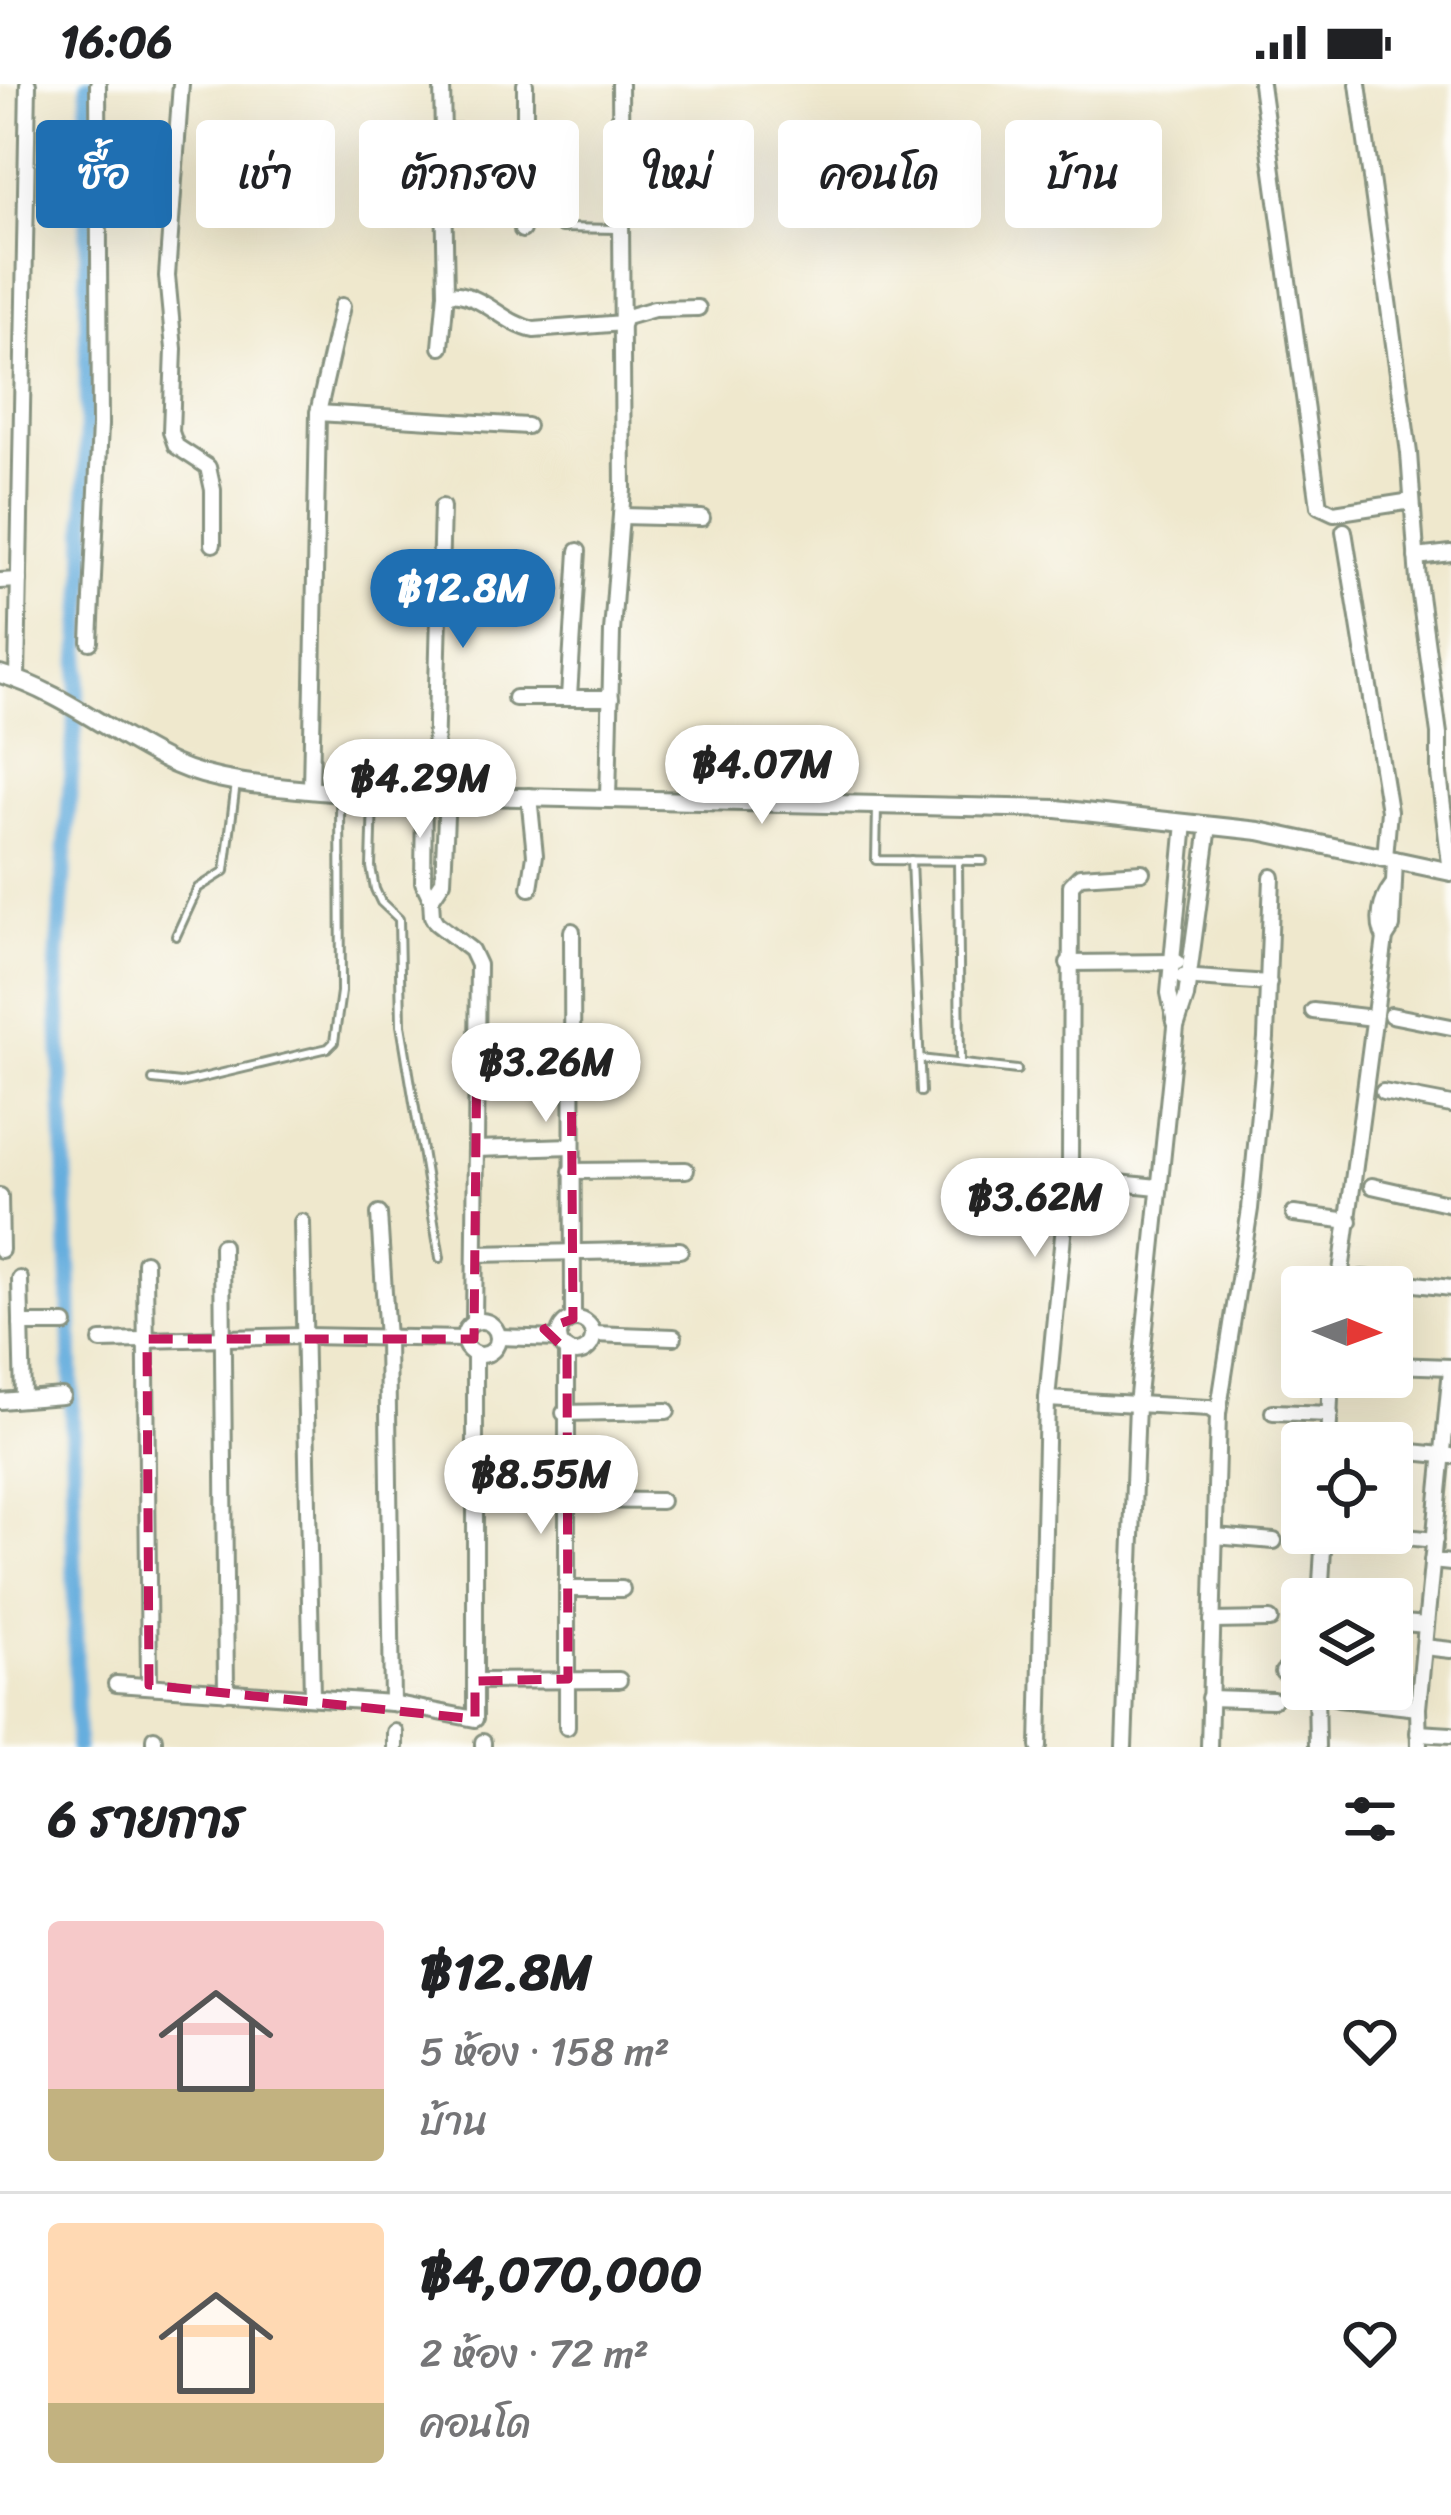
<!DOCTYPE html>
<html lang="th">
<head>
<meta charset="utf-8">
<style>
	:root { --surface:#fff; --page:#f2f2f2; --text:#202124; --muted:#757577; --line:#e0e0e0; --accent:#1f6fb2 }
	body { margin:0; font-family:Sriracha,"Playpen Sans Thai",sans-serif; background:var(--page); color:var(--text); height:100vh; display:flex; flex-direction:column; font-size:45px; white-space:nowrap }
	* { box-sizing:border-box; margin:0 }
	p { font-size:39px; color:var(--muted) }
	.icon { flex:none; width:66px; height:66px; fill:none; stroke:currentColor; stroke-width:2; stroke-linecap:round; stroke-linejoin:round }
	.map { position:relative; height:1663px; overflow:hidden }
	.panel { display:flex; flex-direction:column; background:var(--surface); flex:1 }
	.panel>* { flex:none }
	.banner { position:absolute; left:36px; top:36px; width:1380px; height:108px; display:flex; gap:24px }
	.needle { width:78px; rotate:91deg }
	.buttons { position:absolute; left:1281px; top:1182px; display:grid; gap:24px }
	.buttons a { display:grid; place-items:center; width:132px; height:132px; border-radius:12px; background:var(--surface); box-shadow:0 12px 48px #0002; font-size:60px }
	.price { position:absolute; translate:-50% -102px; padding:0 27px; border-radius:42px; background:#fff; color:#222; font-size:39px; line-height:78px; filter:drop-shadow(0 3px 6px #0008) }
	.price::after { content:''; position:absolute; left:50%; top:72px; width:36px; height:27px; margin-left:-18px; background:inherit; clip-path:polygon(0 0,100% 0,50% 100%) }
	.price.current { background:var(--accent); color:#fff }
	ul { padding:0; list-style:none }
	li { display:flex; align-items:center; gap:36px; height:300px; padding:0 48px }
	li+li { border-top:3px solid var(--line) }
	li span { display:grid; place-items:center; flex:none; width:336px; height:240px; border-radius:12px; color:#555 }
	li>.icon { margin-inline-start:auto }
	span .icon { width:144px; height:144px; fill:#fffc; stroke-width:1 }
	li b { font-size:51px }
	h2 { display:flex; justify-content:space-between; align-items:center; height:144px; padding:0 48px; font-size:51px }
	.pill { padding:0 42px; border-radius:12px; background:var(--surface); box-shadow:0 12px 48px #0002; font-size:42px; line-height:108px }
	.pill.current { background:var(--accent); color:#fff }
	.status { display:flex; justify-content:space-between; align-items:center; height:84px; padding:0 60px; background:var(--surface); direction:ltr }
	.status svg { height:33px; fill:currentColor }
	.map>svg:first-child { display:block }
</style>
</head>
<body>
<div class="status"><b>16:06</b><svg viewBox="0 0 49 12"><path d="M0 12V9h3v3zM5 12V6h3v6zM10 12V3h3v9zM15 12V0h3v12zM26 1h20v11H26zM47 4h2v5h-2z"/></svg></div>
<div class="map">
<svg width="1451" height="1663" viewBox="0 0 1451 1663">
	<rect width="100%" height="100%" fill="#fdfcf7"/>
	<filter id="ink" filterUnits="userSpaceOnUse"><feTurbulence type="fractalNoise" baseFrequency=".00833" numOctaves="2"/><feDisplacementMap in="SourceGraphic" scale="24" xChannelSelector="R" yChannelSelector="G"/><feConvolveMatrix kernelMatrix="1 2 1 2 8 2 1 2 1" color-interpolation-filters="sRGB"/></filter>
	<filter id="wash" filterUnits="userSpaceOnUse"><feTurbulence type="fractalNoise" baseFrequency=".004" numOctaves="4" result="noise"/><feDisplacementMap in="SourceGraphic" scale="48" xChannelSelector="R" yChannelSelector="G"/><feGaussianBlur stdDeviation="2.7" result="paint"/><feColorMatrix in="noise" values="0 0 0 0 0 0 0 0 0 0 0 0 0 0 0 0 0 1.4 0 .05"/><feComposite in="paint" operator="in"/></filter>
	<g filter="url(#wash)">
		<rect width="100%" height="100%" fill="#efe8cd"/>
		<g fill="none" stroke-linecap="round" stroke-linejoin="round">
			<path stroke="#66aede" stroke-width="16" d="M77,1663l-7,-460 -13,-323 29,-389 2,-491"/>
		</g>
	</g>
	<g filter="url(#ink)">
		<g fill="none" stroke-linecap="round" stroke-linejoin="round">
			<defs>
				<g id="service">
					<path d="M561,144l57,1"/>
					<path d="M373,713l-2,70 4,22 6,13 18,17 2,106 39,233"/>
					<path d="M877,723l-1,53 107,1"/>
					<path d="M911,776l10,232"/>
					<path d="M958,777l2,202"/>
					<path d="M176,852l22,-48 27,-17 11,-88"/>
					<path d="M920,975l97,11"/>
					<path d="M153,996l28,3 147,-35 6,-6 7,-50 -1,-195"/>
				</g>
				<g id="minor">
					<path d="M181,0l-14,192 7,73 -3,83 5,14 32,21 5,23v54"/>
					<path d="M442,0l4,209c37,-1 55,30 88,37l89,-7"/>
					<path d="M1261,0l58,422 15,7 78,-12"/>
					<path d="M1358,0l51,369 9,128 21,153v40l12,98"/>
					<path d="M441,48l84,-1v-47"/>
					<path d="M522,146l3,-99"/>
					<path d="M623,234l31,-9 44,-1"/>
					<path d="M441,263l5,-54"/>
					<path d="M318,329l209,13"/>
					<path d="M621,432l81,2"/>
					<path d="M1344,447l45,280 -4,47"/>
					<path d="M1416,473l35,-4"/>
					<path d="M0,497l19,-1"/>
					<path d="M90,558l10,-217 -2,-341"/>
					<path d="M17,595l11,-595"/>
					<path d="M569,613l9,-146"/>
					<path d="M515,614h96"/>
					<path d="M311,706l7,-377 24,-107"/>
					<path d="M424,710l-1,88 8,17 1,17 4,7 35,27 7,15 -4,357"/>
					<path d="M434,710l8,-287"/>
					<path d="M529,712l6,59 -5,33"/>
					<path d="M608,714l4,-166 11,-143 -3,-405"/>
					<path d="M431,815l12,-18 4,-86"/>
					<path d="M572,847l1,388"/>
					<path d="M1385,854c-9,-15 -4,-38 7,-52"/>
					<path d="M1068,879l109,-1"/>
					<path d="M1182,893l87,6"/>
					<path d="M1313,927l61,7"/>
					<path d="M1391,931l60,12"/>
					<path d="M1175,938l-6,-29 16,-170"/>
					<path d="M477,952l94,-2"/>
					<path d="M1383,1008l68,13"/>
					<path d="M476,1065l95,-3"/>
					<path d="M571,1087l115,-1"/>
					<path d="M1069,1094l89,9"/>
					<path d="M1372,1102l79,18"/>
					<path d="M0,1112l1,54"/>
					<path d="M379,1130l8,125 5,364"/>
					<path d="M1294,1130l56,7"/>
					<path d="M302,1138l10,474"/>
					<path d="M222,1162l4,446"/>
					<path d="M476,1170l204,-4"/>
					<path d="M145,1178l4,423"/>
					<path d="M1362,1194l89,10"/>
					<path d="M20,1195l3,120"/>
					<path d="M1339,1203l46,-349 7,-11 3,-68"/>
					<circle cx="576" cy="1252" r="17"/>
					<circle cx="481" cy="1254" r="17"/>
					<path d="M21,1240h44"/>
					<path d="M593,1250l81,3"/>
					<path d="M498,1253l61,2"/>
					<path d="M101,1257l204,-5 159,3"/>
					<path d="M1392,1281l59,2"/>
					<path d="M1047,1315l162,9 9,6 -9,333"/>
					<path d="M0,1317l62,-5"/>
					<path d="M1273,1328l57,2"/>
					<path d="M564,1329l103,-2"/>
					<path d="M1218,1330l32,-205 16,-171 6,-161"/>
					<path d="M1328,1359l3,-66"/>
					<path d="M1392,1366l59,6"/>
					<path d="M565,1416l96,1"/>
					<path d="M1366,1449l69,7"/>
					<path d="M1215,1452l59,5"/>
					<path d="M1432,1477l19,2"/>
					<path d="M567,1505h55"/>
					<path d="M1320,1515l4,-66"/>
					<path d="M1212,1537l58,-1"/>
					<path d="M1392,1538l34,3"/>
					<path d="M1424,1563l27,3"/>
					<path d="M1283,1588h19"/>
					<path d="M475,1597l144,-1"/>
					<path d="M116,1600l276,19 83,16v-365"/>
					<path d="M1316,1605l1,58"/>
					<path d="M1209,1614l64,2"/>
					<path d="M1338,1615l80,9"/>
					<path d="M567,1643v-376"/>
					<path d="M395,1648v15"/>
					<path d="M1418,1649l33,2"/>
					<path d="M483,1658v5"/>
					<path d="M154,1663v-9"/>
					<path d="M1039,1663l8,-348 23,-235 1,-279 9,-9 62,-4"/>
					<path d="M1124,1663l13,-342 39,-378 10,-30 23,-171"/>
					<path d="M1419,1663l-1,-39 33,-339"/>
				</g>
				<path id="tertiary" d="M0,590c63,18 115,63 174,90 49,22 112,23 166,29l717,16 202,22 192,41"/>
			</defs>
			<use href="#service" stroke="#879280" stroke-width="12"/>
			<use href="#minor" stroke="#879280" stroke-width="20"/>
			<use href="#tertiary" stroke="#879280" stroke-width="22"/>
			<use href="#service" stroke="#fff" stroke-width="6"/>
			<use href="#minor" stroke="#fff" stroke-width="14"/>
			<use href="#tertiary" stroke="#fff" stroke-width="16"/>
		</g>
	</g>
	<path fill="none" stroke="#c2185b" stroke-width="9" stroke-dasharray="24 15" stroke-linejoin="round" d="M571,950l2,285 -29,10 23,22 1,328 -93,2v38l-326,-34 -2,-346h327l3,-303z"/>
</svg>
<div class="buttons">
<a><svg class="needle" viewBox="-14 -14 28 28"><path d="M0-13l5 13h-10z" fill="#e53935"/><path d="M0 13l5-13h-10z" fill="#757577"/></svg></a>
<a><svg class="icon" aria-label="locate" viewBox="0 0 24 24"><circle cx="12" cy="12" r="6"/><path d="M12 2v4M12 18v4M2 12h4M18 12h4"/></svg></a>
<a><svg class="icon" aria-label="layers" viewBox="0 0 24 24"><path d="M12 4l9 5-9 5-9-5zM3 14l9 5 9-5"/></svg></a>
</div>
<b class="price current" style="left:463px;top:567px">฿12.8M</b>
<b class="price" style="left:762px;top:743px">฿4.07M</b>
<b class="price" style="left:420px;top:757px">฿4.29M</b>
<b class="price" style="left:546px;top:1041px">฿3.26M</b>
<b class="price" style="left:1035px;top:1176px">฿3.62M</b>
<b class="price" style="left:541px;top:1453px">฿8.55M</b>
<div class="banner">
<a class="pill current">ซื้อ</a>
<a class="pill">เช่า</a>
<a class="pill">ตัวกรอง</a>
<a class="pill">ใหม่</a>
<a class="pill">คอนโด</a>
<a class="pill">บ้าน</a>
</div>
</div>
<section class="panel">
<h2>6 รายการ<svg class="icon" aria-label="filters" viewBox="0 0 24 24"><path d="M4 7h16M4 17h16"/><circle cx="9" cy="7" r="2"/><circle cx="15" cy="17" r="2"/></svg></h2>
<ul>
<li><span style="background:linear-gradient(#f6c9c9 70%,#c2b280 0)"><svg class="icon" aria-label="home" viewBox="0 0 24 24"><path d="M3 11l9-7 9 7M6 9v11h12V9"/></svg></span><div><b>฿12.8M</b><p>5 ห้อง · 158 m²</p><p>บ้าน</p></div><svg class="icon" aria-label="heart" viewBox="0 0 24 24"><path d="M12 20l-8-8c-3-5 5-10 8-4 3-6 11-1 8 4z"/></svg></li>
<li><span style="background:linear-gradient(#ffd9b3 75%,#c2b280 0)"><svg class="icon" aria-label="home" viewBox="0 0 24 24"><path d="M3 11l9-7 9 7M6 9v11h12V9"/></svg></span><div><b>฿4,070,000</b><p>2 ห้อง · 72 m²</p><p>คอนโด</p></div><svg class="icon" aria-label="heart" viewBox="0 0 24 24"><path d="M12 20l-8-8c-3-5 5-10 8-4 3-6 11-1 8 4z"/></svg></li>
</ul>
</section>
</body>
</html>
